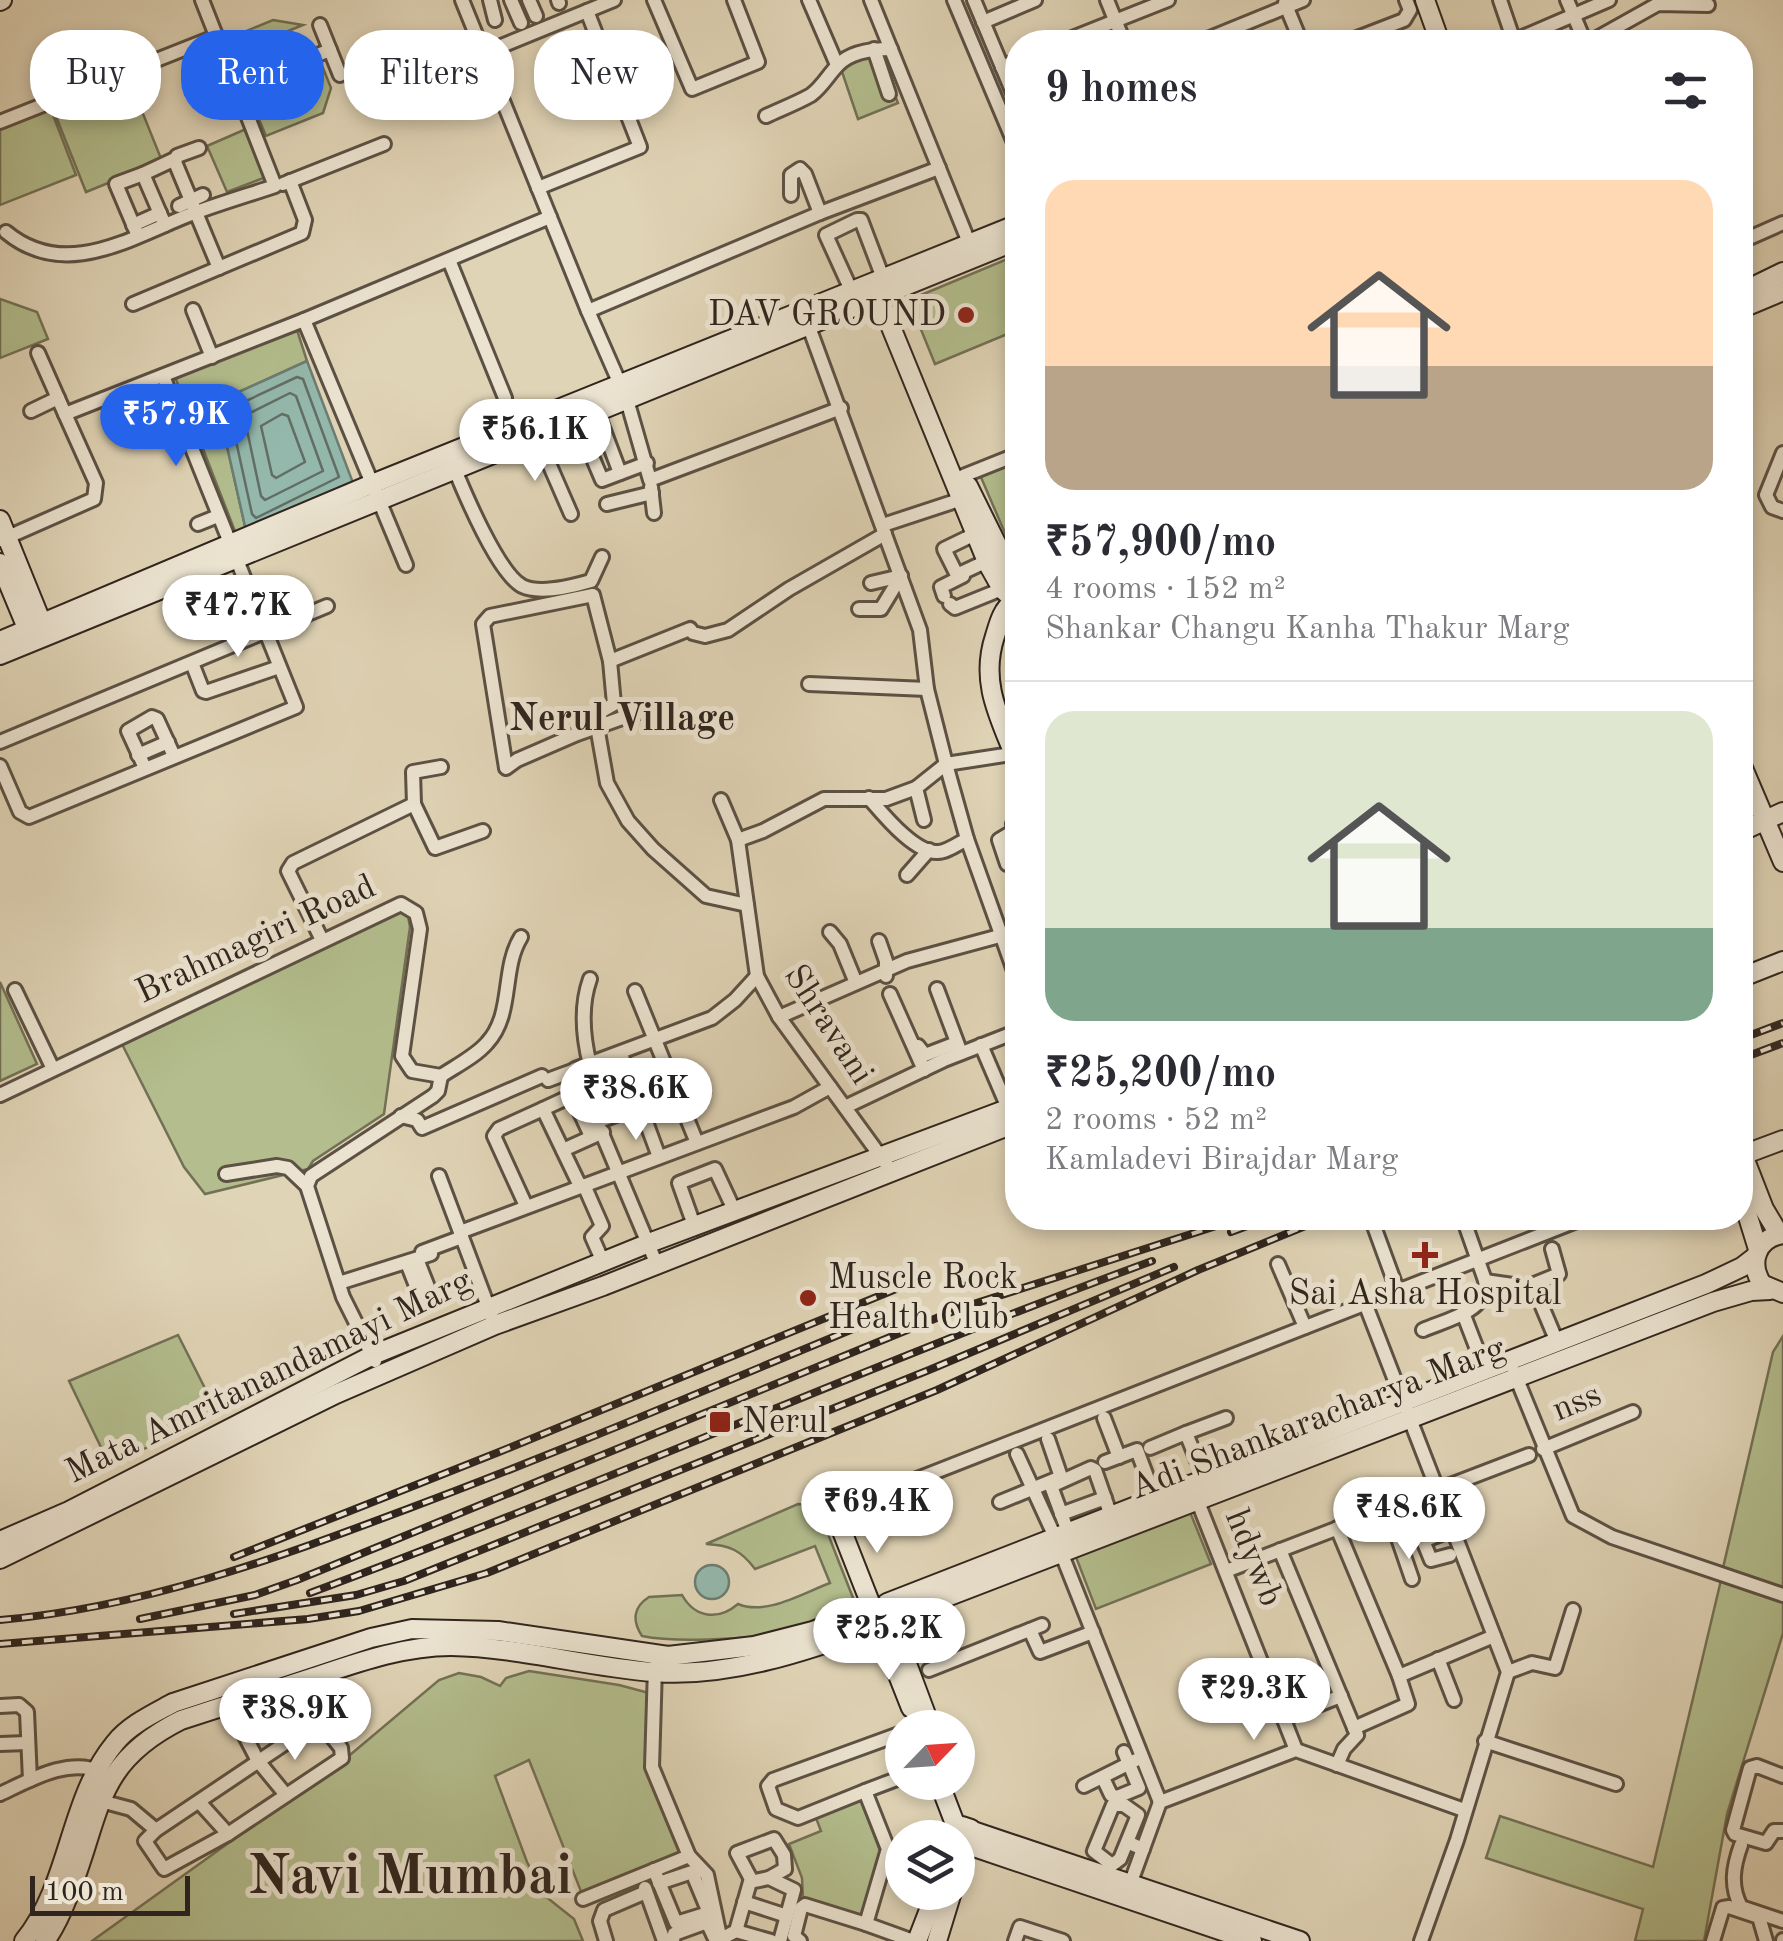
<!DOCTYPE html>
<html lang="en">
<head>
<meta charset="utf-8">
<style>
	:root { --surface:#fff; --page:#f7f7f7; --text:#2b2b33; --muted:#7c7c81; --line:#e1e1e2; --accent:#2563eb }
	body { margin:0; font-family:"Old Standard TT",serif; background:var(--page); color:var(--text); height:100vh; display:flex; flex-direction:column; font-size:38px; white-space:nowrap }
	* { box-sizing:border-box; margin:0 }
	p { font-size:32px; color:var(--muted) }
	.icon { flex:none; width:55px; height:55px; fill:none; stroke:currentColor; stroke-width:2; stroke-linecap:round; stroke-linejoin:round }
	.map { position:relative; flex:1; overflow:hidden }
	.drawer { position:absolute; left:1005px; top:30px; width:748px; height:1200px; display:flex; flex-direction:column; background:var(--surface); border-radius:40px; box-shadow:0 5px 15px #0003 }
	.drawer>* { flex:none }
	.hud { position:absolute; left:30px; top:30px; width:825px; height:90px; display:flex; gap:20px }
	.needle { width:65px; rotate:65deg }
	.buttons { position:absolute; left:885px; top:1710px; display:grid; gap:20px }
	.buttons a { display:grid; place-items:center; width:90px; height:90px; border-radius:50%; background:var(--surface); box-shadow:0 5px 15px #0003; font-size:50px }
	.scale { position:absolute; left:30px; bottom:25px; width:160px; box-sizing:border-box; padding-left:10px; border:5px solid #30251e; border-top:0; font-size:28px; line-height:35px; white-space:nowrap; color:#30251e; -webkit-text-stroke:8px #ebe3d0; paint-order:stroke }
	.price { position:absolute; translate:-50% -85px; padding:0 22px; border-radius:35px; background:#fff; color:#222; font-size:32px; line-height:65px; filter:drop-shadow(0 2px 5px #0008) }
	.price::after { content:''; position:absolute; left:50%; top:60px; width:30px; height:22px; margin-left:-15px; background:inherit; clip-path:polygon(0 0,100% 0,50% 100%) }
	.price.on { background:var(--accent); color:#fff }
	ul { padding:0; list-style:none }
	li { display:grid; align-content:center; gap:20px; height:530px; padding:0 40px }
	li+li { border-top:2px solid var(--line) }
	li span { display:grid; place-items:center; height:310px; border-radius:30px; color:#555 }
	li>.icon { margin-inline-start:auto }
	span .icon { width:180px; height:180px; fill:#fffc; stroke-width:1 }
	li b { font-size:42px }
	h2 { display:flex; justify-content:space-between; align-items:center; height:120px; padding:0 40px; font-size:42px }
	.chip { padding:0 35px; border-radius:40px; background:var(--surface); box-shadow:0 5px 15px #0003; font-size:35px; line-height:90px }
	.chip.on { background:var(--accent); color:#fff }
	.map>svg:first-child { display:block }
</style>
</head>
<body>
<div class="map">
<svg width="1783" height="1941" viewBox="0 0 1783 1941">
	<rect width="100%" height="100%" fill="#e0d4b6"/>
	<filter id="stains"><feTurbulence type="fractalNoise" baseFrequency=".002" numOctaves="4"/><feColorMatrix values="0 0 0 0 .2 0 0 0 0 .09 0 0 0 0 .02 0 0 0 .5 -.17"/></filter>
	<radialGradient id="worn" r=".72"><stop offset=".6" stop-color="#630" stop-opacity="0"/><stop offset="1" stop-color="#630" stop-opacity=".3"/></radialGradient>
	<g fill="#b3bd8d" stroke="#727156" stroke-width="2.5">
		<path d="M273,20l30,5 -15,6 10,25 -55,23 -16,-40z"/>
		<path d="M877,50l21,53 -40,16 -18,-53z"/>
		<path d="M321,63l10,25 -8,25 -57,23 -18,-43z"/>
		<path d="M129,79l33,82 -76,31 -33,-83z"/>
		<path d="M50,107l26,68 -76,30v-78z"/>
		<path d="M246,129l20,48 -39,15 -20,-46z"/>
		<path d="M1017,255v75l-82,34 -26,-64z"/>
		<path d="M0,299l37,13 11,27 -48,19z"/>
		<path d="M297,330l10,31 -90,41 30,133 -9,4 -63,-162z"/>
		<path d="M1017,460v101l-37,-86z"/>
		<path d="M400,912l8,4 2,11 -26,187 -71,47 -5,8 -103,25 -21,-27 -62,-123 161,-85z"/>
		<path d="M0,982l37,82 -37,17z"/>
		<path d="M178,1335l39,77 -107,54 -41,-85z"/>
		<path d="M1783,1336v252l-60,-20 50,-216z"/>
		<path d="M798,1504l19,2 38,97c-25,12 -53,27 -80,31 -36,5 -99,9 -133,2 -10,-15 -9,-29 7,-39l33,-2c13,23 36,26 56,9 28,12 65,-11 92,-21l-15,-37 -60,23c-14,-19 -26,-24 -49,-25z"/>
		<path d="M1190,1512l21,52 -115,45 -20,-52z"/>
		<path d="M1721,1580l62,20v33l-56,181 -23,127h-69l8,-32 -157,-51 14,-42 153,51z"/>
		<path d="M529,1671l90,14 30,8 -3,72 37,89 -101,40 -53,-134 -34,16 32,86 18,34 29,23 9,22h-491l252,-181 95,-80 20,-7 22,4 19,9 6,-8z"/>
		<path d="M861,1800l21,56 -19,62 -60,-19 -1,-21 -13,-34 32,-13 -5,-13z"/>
	</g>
	<g fill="#94b8ac" stroke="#6c7d73" stroke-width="2.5">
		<path d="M307,361l46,122 -106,52 -30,-133z"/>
		<circle cx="712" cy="1582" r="17"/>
	</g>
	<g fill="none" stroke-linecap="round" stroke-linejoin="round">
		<g stroke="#626e65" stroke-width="2.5">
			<path d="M297,377l6,2 36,98 -83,41 -4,-4 -23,-105z"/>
			<path d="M290,393l6,3 27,75 -58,29 -4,-4 -17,-80z"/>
			<path d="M282,414l6,2 17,46 -29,16 -4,-3 -11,-49z"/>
		</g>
		<defs>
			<g id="street">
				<path d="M462,0l126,311 39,89 23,80 191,-72"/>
				<path d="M490,0l5,20"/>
				<path d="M511,0l10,23"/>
				<path d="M529,0l7,16"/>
				<path d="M558,0l1,3"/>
				<path d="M654,0l38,89 66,-27 -24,-62"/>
				<path d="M809,0l28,65"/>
				<path d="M871,0l101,250"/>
				<path d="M954,0l64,152"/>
				<path d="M974,0l44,105"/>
				<path d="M1107,0l17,42"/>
				<path d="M1500,0l14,41"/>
				<path d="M1567,0l18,42"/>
				<path d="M1285,3l16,39"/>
				<path d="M983,22l52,-22"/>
				<path d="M320,25l20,50"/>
				<path d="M1062,42l106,-42"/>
				<path d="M1200,42l103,-42"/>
				<path d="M1347,42l57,-22 6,-10 -4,-10"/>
				<path d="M1511,42l98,-42"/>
				<path d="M1590,42l68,-38 50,1"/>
				<path d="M874,49l15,45"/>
				<path d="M484,53l130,-53"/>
				<path d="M1002,67l16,-7"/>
				<path d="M237,87l93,-37"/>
				<path d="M766,116c15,-7 31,-13 45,-21 12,-9 17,-20 27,-30 13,-14 35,-16 53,-16"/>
				<path d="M0,122l217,-86"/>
				<path d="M199,148l-22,8 -2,6 44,106"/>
				<path d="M283,184l101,-40"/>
				<path d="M538,188l102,-41 -53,-136"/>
				<path d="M791,195v-20l9,-6 5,5 15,39"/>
				<path d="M179,206l24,-11"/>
				<path d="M133,225l27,-12"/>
				<path d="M165,225l-22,-51 32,-15"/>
				<path d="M6,232c60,50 127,4 188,-19 27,-10 54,-18 81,-27l-73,-186"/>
				<path d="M138,236l-22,-52 27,-10"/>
				<path d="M1740,242l43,-19"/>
				<path d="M449,260l56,138"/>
				<path d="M851,290l-25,-55 31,-15h4l22,58"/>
				<path d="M133,304l169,-71 3,-13 -15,-39"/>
				<path d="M193,310l19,47"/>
				<path d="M588,311l232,-98 119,-45"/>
				<path d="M304,320l102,245"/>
				<path d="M809,327l111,303 7,59 19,75 21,75 51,143"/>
				<path d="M38,353l27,61"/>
				<path d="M31,411l27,-13"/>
				<path d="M597,412l23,61"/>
				<path d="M573,421l12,30 6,3 11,26 45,-17"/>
				<path d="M537,436l34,78"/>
				<path d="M1783,453l-17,42 6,12 11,4"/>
				<path d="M453,465c11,27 45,108 69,121 18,9 52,0 69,-5l11,-24"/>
				<path d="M963,476l55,-22"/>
				<path d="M651,487l3,26"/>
				<path d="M607,504l45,-11"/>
				<path d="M198,524l20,-8"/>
				<path d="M883,525l79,-26"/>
				<path d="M975,534l-31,15 13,26 30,-14"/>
				<path d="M1,540l93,-41 2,-16 -31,-69 239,-94 246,-103"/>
				<path d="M871,583l30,-7"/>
				<path d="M944,596l-3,-9 22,-11"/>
				<path d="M950,604l5,4 47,-19"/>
				<path d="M859,609h22l20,-33"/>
				<path d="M610,661l4,43 -19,11 12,68 21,38 25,28 53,47 41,9"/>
				<path d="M192,663l11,28 3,1 73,-25"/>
				<path d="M809,684l118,5"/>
				<path d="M639,712l-62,22 -60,26 -11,8 -23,-144 7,-8 103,-21 17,66 80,-32 3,4 12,3 23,-6 61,-41 96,-55"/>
				<path d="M0,742l327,-136"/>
				<path d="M138,755l30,-13"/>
				<path d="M0,766l20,46 9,5 267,-110 -133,-331"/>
				<path d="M441,767l-28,5 1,32 21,44 48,-17"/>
				<path d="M145,768l-17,-37 24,-14 5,2 17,37"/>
				<path d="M869,798c14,16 46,56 69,54 9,0 21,-9 29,-13"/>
				<path d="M721,800l17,40 19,136 22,41 113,155"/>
				<path d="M924,820l-8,-32 30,-24 72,-11"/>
				<path d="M1018,822l-5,2 1,7 -15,9 8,24 11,-3"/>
				<path d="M738,840l25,-9 61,-32h62l30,-11"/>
				<path d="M907,875l22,-25"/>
				<path d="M830,932l10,12 16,39"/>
				<path d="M322,940l-34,-69 5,-8 121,-59"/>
				<path d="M879,941l7,20v15"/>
				<path d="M590,979c-10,28 -7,58 0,86"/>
				<path d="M937,989l24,64"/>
				<path d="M15,990l38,79"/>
				<path d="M635,991l62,152"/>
				<path d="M890,994l34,76"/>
				<path d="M779,1017l128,-56 111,-30"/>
				<path d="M981,1045l27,63"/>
				<path d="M918,1046l7,9 26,-10"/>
				<path d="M621,1054l38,103"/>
				<path d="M548,1080l27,-10"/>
				<path d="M0,1095l401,-191 15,9 4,16 -18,127 10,15 29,5c15,-10 35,-20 46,-33 27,-29 14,-74 34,-106"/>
				<path d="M572,1095l18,39"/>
				<path d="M845,1107l99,-47 74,-29"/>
				<path d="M543,1109l41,-19"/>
				<path d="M401,1116l16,4 5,8 120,-52"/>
				<path d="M605,1119l37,-14"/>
				<path d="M563,1150l40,-18"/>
				<path d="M226,1174l51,-8 11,2 19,18"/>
				<path d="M439,1176l56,149"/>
				<path d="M584,1185l18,41 -10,11 11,25"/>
				<path d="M526,1206l-32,-70 5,-7 44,-20 37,77"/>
				<path d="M1371,1218l26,71"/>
				<path d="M695,1228l-16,-45 36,-14 20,43"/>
				<path d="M460,1232l334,-125 36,-20"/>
				<path d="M422,1252l40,-15"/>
				<path d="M417,1259l11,28"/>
				<path d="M407,1263l11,28"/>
				<path d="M1278,1264l27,63"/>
				<path d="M657,1265l-82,-196 137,-51 23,-18 22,-24"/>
				<path d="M1485,1281l42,6 32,-13 -7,-25"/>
				<path d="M339,1283l92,-29"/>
				<path d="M1533,1285l24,57"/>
				<path d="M1365,1303l143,369 -51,168 -36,101"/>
				<path d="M1463,1313l22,57"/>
				<path d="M1423,1330c23,-10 59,-17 64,-44l-24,-68"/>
				<path d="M375,1361l-32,-64 -36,-111 4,-10 122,-80 5,-5 3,-15"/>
				<path d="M1514,1372l59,144 39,21 171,58"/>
				<path d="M1104,1418l15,39"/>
				<path d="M1186,1433l40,-15"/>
				<path d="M1150,1448l36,-15 18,45"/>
				<path d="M1543,1449l90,-37"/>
				<path d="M1017,1454l38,83 105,265"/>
				<path d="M1105,1462l32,-12 18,48"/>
				<path d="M1196,1497l100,253"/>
				<path d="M1415,1498l6,16 -6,7 16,39 19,-5"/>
				<path d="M1000,1502l61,-25 -13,-38"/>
				<path d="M1388,1509l24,70"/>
				<path d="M838,1510l746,-292"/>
				<path d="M1061,1514l44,-16"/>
				<path d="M1337,1528l62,148 9,28 -54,24"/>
				<path d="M1068,1532l-17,-46 40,-18 4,2 16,46"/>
				<path d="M1423,1541l18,-7"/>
				<path d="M1280,1550l77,185 -13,14 -7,16"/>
				<path d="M1226,1571l303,-116"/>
				<path d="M1030,1630l10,22 53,-20"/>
				<path d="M1438,1659l16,41"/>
				<path d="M655,1667l-3,100 37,89 18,19 14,66"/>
				<path d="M929,1670l113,-45"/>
				<path d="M1508,1672l24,-9 23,5 18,-58"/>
				<path d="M1399,1676l95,-40"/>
				<path d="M312,1677l16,42"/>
				<path d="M229,1705l29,56 28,34"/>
				<path d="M0,1706l19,-1 8,7 3,68"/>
				<path d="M1284,1718l57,-22"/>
				<path d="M917,1728l1,-1"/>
				<path d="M1485,1741l131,43"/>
				<path d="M0,1744l27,-1"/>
				<path d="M1783,1776l-26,-10 -7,2 -17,62 2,4 31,9 8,-12h9"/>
				<path d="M902,1777l-37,14 23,58 -22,75 47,17"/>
				<path d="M1103,1778l8,17 6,2 22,-9 -15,-36"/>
				<path d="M1084,1786l52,-26"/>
				<path d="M865,1791l-67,27 -22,-9 -8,-23 5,-6 129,-47"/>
				<path d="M0,1794c30,-14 69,-37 101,-22"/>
				<path d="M101,1801l30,8 25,21 152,-102 15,-2 18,22 1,10 -114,76 -64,35 -19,-28 11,-11"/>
				<path d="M200,1803l28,31"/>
				<path d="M1127,1842l11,-27 -14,-10h-11l-19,46 18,14 8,-6 7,-17 16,7"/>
				<path d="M1741,1845c-8,22 -11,41 0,62l42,14"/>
				<path d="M654,1870l22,53 29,-9"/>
				<path d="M752,1881l-15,-28 37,-14 10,16 1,14 -16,9"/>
				<path d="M659,1883l33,-11 15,36"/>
				<path d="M645,1888l19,53"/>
				<path d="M1128,1890l32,-88 136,-52 168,60"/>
				<path d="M583,1899l106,-43"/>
				<path d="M744,1902l43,14"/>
				<path d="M736,1931l35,10"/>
				<path d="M606,1941l-6,-20 4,-11 42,-18"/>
				<path d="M673,1941l1,-7 33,-12 9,19"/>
				<path d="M717,1941l19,-10 14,-49 19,-4 25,12 -14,51"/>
				<path d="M800,1941l-6,-5 7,-28 4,-3 61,19"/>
				<path d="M1015,1941l5,-14 43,14"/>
				<path d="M1713,1941l10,-33 6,-1 30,10 7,24"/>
				<path d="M1783,1941v-1"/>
			</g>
			<g id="secondary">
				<path d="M1425,0l15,42"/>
				<path d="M0,1l2,-1"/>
				<path d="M875,288l113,276 14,25 10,9"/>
				<path d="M1740,293l43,-21"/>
				<path d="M1740,309l43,-18"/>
				<path d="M968,486l50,101"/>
				<path d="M0,520l45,111"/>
				<path d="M0,563l32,77"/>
				<path d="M1013,602c-11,8 -14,21 -18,34 -16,48 6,84 23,128"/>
				<path d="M0,641l372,-157 646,-260"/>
				<path d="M0,655l1018,-415"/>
				<path d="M1740,761l43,101"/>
				<path d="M1740,832l43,-20"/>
				<path d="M1740,978l43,-17"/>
				<path d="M1743,1155l21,54 15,25"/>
				<path d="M1740,1156l43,-16"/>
				<path d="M1740,1191l18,58"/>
				<path d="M1783,1234c-26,4 -35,28 -21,50l21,9"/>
				<path d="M838,1510v11l33,84"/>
				<path d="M0,1541l69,-30 304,-156 276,-112 369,-138"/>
				<path d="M0,1559l336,-165 159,-69 108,-39 415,-164"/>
				<path d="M887,1603l819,-319 36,-17 13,-10"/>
				<path d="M892,1618l821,-316 38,-11 19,-1"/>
				<path d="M891,1621l40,107"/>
				<path d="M879,1627l32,81"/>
				<path d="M939,1782l18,47"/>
				<path d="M973,1831l327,110"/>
				<path d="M953,1838l2,-7 7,-5 9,3 4,5 -4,12h-13"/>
				<path d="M971,1846l281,95"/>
				<path d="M958,1875l8,-27"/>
				<path d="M24,1941c47,-58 44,-141 91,-198 14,-18 38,-29 58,-40l198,-65 41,-9 86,2 170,25 86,-10 59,-15 56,-23"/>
				<path d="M45,1941c10,-13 16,-27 22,-42 35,-82 24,-134 114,-179 43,-14 86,-28 130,-42 45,-15 91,-32 140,-32 68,1 135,21 203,26 73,6 154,-21 221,-46"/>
				<path d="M917,1941l19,-49"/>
				<path d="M937,1941l15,-49"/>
			</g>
		</defs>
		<use href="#street" stroke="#5c5144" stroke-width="18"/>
		<use href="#secondary" stroke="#30251e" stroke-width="22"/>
		<use href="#street" stroke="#ebe3d0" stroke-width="12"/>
		<use href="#secondary" stroke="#ebe3d0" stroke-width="18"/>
		<defs>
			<g id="rail">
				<path d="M1740,1039l43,-16"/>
				<path d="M1740,1059l43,-16"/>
				<path d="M1231,1232l38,-14"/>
				<path d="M234,1557l265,-105 397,-163"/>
				<path d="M310,1593c283,-105 558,-228 842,-332"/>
				<path d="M234,1614l122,-19 48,-14 525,-211 245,-103"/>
				<path d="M140,1619l115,-24 42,-15 664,-272 280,-90"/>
				<path d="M0,1620c142,-12 277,-62 410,-112 166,-62 330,-133 494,-200"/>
				<path d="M0,1644l308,-25 51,-8 128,-38 450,-183 261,-120 127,-52"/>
			</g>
		</defs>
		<use href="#rail" stroke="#30251e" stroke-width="8"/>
		<use href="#rail" stroke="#ebe3d0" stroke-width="4" stroke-dasharray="11" stroke-linecap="butt"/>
	</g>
	<g fill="#8f2418" stroke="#ebe3d0" stroke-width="4">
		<circle cx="966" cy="315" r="10"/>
		<path d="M1420 1240h10v10h10v10h-10v10h-10v-10h-10v-10h10z"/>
		<circle cx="808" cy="1298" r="10"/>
		<rect x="708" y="1410" width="24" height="24" rx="5"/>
	</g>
	<g text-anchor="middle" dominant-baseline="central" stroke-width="10" stroke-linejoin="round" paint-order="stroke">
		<g font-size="35" fill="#30251e" stroke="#ebe3d0" text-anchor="start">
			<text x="946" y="315" text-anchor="end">DAV GROUND</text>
			<text x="828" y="1278">Muscle Rock<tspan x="828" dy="40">Health Club</tspan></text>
			<text x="1425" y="1294" text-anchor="middle">Sai Asha Hospital</text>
			<text x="742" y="1422">Nerul</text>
		</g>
		<g font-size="35" fill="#30251e" stroke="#ebe3d0">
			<text transform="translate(256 940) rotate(-25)">Brahmagiri Road</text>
			<text transform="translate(828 1025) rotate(57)">Shravani</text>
			<text transform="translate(269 1377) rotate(-26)">Mata Amritanandamayi Marg</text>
			<text transform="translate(1577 1403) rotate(-22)">nss</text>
			<text transform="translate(1318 1419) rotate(-21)">Adi Shankaracharya Marg</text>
			<text transform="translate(1253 1558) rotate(68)">hdywb</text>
		</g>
		<g font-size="38" font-weight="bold" fill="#30251e" stroke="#ebe3d0">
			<text x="622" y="720">Nerul Village</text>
		</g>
		<g font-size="55" font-weight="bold" fill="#30251e" stroke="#ebe3d0">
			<text x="410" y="1878">Navi Mumbai</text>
		</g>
	</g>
	<rect width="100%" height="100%" filter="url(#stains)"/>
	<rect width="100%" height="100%" fill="url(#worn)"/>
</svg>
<div class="buttons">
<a><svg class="needle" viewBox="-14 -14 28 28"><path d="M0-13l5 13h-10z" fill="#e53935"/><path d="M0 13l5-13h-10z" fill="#7c7c81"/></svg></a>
<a><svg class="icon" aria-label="layers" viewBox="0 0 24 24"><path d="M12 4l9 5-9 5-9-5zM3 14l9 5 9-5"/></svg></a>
</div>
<div class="scale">100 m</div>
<b class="price on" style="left:176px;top:469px">₹57.9K</b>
<b class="price" style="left:535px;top:484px">₹56.1K</b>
<b class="price" style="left:238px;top:660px">₹47.7K</b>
<b class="price" style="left:636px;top:1143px">₹38.6K</b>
<b class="price" style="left:877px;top:1556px">₹69.4K</b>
<b class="price" style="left:1409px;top:1562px">₹48.6K</b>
<b class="price" style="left:889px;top:1683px">₹25.2K</b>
<b class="price" style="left:1254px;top:1743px">₹29.3K</b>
<b class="price" style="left:295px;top:1763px">₹38.9K</b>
<div class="hud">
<a class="chip">Buy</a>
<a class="chip on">Rent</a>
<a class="chip">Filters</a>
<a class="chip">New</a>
</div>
<section class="drawer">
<h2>9 homes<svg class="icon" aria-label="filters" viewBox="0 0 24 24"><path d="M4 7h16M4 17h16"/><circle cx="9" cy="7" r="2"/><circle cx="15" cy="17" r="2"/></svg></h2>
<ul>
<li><span style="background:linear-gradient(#ffd9b3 60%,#b9a48a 0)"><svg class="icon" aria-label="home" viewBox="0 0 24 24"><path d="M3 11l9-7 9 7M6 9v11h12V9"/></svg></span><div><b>₹57,900/mo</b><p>4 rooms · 152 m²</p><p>Shankar Changu Kanha Thakur Marg</p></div></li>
<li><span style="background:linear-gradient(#dfe7d0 70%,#7fa58c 0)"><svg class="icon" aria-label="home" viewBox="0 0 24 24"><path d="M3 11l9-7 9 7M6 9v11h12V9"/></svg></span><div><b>₹25,200/mo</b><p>2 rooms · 52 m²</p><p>Kamladevi Birajdar Marg</p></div></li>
</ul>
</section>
</div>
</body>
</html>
